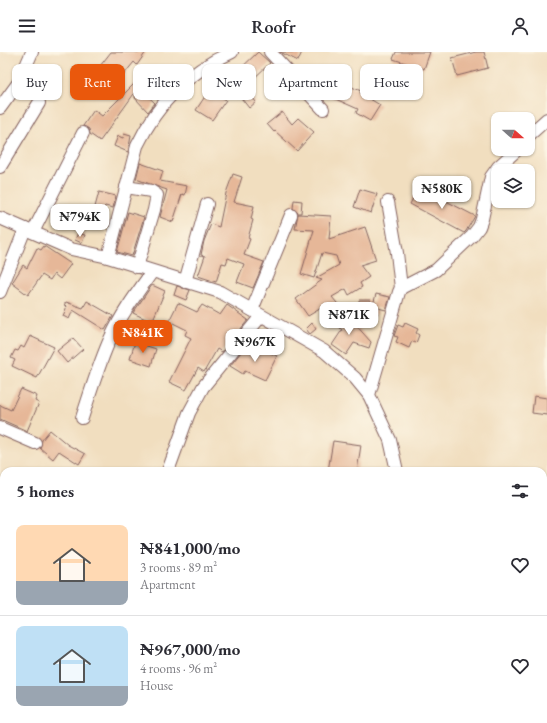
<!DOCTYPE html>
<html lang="en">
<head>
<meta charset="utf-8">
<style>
	:root { --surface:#fff; --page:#f2f2f3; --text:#2b2b33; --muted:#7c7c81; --line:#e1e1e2; --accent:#ea580c }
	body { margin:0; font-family:"EB Garamond",serif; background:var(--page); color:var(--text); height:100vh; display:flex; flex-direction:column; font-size:15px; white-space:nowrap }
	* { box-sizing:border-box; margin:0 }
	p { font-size:13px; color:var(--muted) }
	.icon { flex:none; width:22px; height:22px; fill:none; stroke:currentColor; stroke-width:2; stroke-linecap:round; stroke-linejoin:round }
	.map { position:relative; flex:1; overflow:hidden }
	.drawer { position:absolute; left:0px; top:415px; width:547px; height:256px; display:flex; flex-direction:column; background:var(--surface); border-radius:12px 12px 0 0; box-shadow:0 1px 3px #0004 }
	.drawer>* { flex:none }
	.top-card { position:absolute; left:12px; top:12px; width:523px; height:36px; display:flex; gap:8px }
	.needle { width:26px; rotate:110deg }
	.controls { position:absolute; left:491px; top:60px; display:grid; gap:8px }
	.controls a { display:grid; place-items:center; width:44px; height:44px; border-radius:8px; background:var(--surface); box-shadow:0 1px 3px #0004; font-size:20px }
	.price { position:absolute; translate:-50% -34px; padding:0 9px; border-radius:8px; background:#fff; color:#222; font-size:13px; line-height:26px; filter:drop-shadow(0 1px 2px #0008) }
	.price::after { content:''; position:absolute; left:50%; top:24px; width:12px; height:9px; margin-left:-6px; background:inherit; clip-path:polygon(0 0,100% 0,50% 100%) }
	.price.active { background:var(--accent); color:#fff }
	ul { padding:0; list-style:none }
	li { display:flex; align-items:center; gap:12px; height:100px; padding:0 16px }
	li+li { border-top:1px solid var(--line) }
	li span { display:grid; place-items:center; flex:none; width:112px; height:80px; border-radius:8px; color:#555 }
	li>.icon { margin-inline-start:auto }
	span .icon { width:48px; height:48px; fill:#fffc; stroke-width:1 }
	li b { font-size:17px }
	h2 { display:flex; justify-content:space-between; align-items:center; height:48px; padding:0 16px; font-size:17px }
	.pill { padding:0 14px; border-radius:8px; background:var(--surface); box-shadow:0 1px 3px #0004; font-size:14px; line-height:36px }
	.pill.active { background:var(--accent); color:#fff }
	header { display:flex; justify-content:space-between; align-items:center; height:52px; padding:0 16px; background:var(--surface); font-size:18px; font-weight:600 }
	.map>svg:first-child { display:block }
</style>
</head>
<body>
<header><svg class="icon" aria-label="menu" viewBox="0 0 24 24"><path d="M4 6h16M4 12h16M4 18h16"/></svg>Roofr<svg class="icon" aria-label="person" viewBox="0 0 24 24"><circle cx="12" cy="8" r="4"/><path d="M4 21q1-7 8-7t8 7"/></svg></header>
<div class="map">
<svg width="547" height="671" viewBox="0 0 547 671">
	<rect width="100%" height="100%" fill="#fcf5e5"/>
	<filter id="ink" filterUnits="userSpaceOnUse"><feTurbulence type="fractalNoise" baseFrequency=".025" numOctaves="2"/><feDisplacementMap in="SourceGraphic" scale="8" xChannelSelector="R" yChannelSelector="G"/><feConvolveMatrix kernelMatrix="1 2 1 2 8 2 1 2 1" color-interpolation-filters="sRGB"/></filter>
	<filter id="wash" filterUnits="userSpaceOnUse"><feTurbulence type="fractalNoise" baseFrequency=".012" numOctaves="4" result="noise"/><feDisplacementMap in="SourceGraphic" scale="16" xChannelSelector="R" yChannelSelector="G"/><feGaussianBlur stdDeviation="0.9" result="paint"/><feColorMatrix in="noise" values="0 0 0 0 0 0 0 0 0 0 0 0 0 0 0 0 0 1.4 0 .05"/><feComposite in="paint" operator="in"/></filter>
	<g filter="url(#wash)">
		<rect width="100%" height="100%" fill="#f1debf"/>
		<g id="blocks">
			<g fill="#e6b798">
				<path d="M111,0h35l-9,13 -3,-3 -14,17 -20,-13z"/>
				<path d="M258,0l12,11 -21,20 -11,-12z"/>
				<path d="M280,0h22l-4,9z"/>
				<path d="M396,0h34l-6,17 -31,-10z"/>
				<path d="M476,0h8l4,16 -31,8 -5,-18z"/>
				<path d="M143,23l3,3 -7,10 16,15 -7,9 -13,-14 1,-7 -36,50 -10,-7 -1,-5 -6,-3 11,-16 8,6z"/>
				<path d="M338,29l23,10 -1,2 20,12 -10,16 -14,-8 2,-4 -27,-12z"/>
				<path d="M245,36l11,14 -7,6 -11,-14z"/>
				<path d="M210,37l16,11 -14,20 -16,-10z"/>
				<path d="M282,60l10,12 6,-6 16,14 -17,19 -22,-20 -1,1 -7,-8z"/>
				<path d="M124,82l7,2 -3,16 -14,-6 4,-10 5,2z"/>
				<path d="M140,111l23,8 -3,10 27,5 -2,9 -3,-1 -9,28 -13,-5 7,-27 -31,-11z"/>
				<path d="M233,122l9,3 -8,25 20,4 -3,13 2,1 -5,18 2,1 -6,16 20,7 -11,26 -16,-6 7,-18 -16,-6 -2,6 -4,-1 -6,19 -18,-6 7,-20 -4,-1 3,-14 7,-17 8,3 7,-34z"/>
				<path d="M419,135l56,29 -9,15 -2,2 -54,-29z"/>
				<path d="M360,137l17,5 -6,19 -17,-6z"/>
				<path d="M99,140l17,4 -3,12 -8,-2 -2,4 -8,-3z"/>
				<path d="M294,148l8,1 -1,12h-3l-5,-5z"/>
				<path d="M128,160l16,5 -12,39 -15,-4z"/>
				<path d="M298,162l33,2 -2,23 36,-12 11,33 -16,5 9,12 -9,6 2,4 -13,8 -3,-6 -14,8 14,17 -18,-1 -5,-6 -15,9 -12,-17 26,-19 -6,-2 23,-13 -3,-9 -14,-3 -8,25 -13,-4 13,-44 -19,-1z"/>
				<path d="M78,181l7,2 -3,8 -7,-3z"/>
				<path d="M44,194l27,18 -11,15 -6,-5 -4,6 -8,-5 -14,20 -16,-12 11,-18 4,3 10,-20 4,2z"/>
				<path d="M152,233l13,6 -13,31 -19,-9z"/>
				<path d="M177,234l13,4 -4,10 -12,-5z"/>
				<path d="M376,242l14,3 -4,13 -12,-3 4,7h-19v-14h11l3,5z"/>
				<path d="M87,249l26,15 -8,14 -32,-20 -4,9 -6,-3 4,-10 -3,-1 2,-3 17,6z"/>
				<path d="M178,251l19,9 5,-7 18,10 7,-10 21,15 -26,32 -5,-3 -13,23 -6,-4 -12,22 -17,-8 22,-44 -6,-3 2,-5 -18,-9z"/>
				<path d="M329,263l25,8 17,19 -2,6 -15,-5 -8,12 -14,-10 10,-15z"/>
				<path d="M312,271l4,6 -6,5 -4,-5z"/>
				<path d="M405,271l13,6 -2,4 3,2 -3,8 -4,-2 -3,7 -13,-6 2,-5 -4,-1 4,-11 5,2z"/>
				<path d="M30,284l24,11 -17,31 -25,-12 3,-6 -4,-2 4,-8 3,1 3,-5 3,2z"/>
				<path d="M73,286l10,11 -16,14 -10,-12z"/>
				<path d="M135,290l21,7 -5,17 -21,-7z"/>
				<path d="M245,295l11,7 3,-7 18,9 -12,24 -20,-9 -2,3 -13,-8z"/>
				<path d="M21,337l16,7 -2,5 4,2 -12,28 -27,-12v-14l11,5z"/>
				<path d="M534,344l13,2v17l-15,-2z"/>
				<path d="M50,378l18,15 17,9 -6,10 -20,-13 -6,8 -13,-11 2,-8z"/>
				<path d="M333,389l28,4 -4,26h-29z"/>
			</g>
		</g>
	</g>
	<g filter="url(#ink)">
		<use href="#blocks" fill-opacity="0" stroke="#84625f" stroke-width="1"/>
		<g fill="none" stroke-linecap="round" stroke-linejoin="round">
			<defs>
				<g id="minor">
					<path d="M270,0l53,57"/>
					<path d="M0,56l19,-26 13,-30"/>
					<path d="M528,84l19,-17"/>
					<path d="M0,115l39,-64"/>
					<path d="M126,135l25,4 6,4 -3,15 -17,57"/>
					<path d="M388,150l9,51 4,35"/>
					<path d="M0,166l71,31 37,8 112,35 104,59 31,27 14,17"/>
					<path d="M33,180l50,-99"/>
					<path d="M108,205l29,-111c20,-42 52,-75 95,-94"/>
					<path d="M185,230l22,-78"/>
					<path d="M0,240l25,-63"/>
					<path d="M252,258l39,-95"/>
					<path d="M82,366c9,-27 17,-55 29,-81 11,-24 26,-44 41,-65"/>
					<path d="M0,376l35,15"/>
					<path d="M168,419l21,-58 14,-26 58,-71"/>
					<path d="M397,419l-7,-31 -21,-45 30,-103 2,-4 35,-18 36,-34 7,-9 3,-8 9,-42 7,-10 20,-18"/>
					<path d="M0,501l4,-8"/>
					<path d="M543,541l4,2"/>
					<path d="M0,570l4,3"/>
				</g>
			</defs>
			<use href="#minor" stroke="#84625f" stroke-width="14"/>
			<use href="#minor" stroke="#fff" stroke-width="12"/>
		</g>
	</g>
</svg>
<div class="controls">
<a><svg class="needle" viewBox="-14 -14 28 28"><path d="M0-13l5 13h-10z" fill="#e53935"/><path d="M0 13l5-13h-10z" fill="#7c7c81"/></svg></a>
<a><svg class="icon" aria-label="layers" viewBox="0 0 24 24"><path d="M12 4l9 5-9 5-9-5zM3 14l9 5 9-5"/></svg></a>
</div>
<b class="price" style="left:442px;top:158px">₦580K</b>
<b class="price" style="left:80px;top:186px">₦794K</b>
<b class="price" style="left:349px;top:284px">₦871K</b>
<b class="price active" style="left:143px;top:302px">₦841K</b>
<b class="price" style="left:255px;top:311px">₦967K</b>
<div class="top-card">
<a class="pill">Buy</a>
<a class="pill active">Rent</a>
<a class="pill">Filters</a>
<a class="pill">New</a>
<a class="pill">Apartment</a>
<a class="pill">House</a>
</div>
<section class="drawer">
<h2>5 homes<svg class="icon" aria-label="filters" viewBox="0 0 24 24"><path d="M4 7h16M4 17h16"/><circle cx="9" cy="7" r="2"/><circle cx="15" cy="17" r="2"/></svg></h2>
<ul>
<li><span style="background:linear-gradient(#ffd9b3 70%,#9aa5b1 0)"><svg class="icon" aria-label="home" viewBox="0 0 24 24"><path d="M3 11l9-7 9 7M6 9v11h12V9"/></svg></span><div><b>₦841,000/mo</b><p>3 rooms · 89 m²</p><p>Apartment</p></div><svg class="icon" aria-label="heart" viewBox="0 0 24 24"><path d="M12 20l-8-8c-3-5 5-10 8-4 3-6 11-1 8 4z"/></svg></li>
<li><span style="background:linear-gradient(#bfe0f5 75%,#9aa5b1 0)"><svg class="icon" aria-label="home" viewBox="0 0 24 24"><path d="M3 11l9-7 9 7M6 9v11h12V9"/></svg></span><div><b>₦967,000/mo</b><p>4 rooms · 96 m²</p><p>House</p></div><svg class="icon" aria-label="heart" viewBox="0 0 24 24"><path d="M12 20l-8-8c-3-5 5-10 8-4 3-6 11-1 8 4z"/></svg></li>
</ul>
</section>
</div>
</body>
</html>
